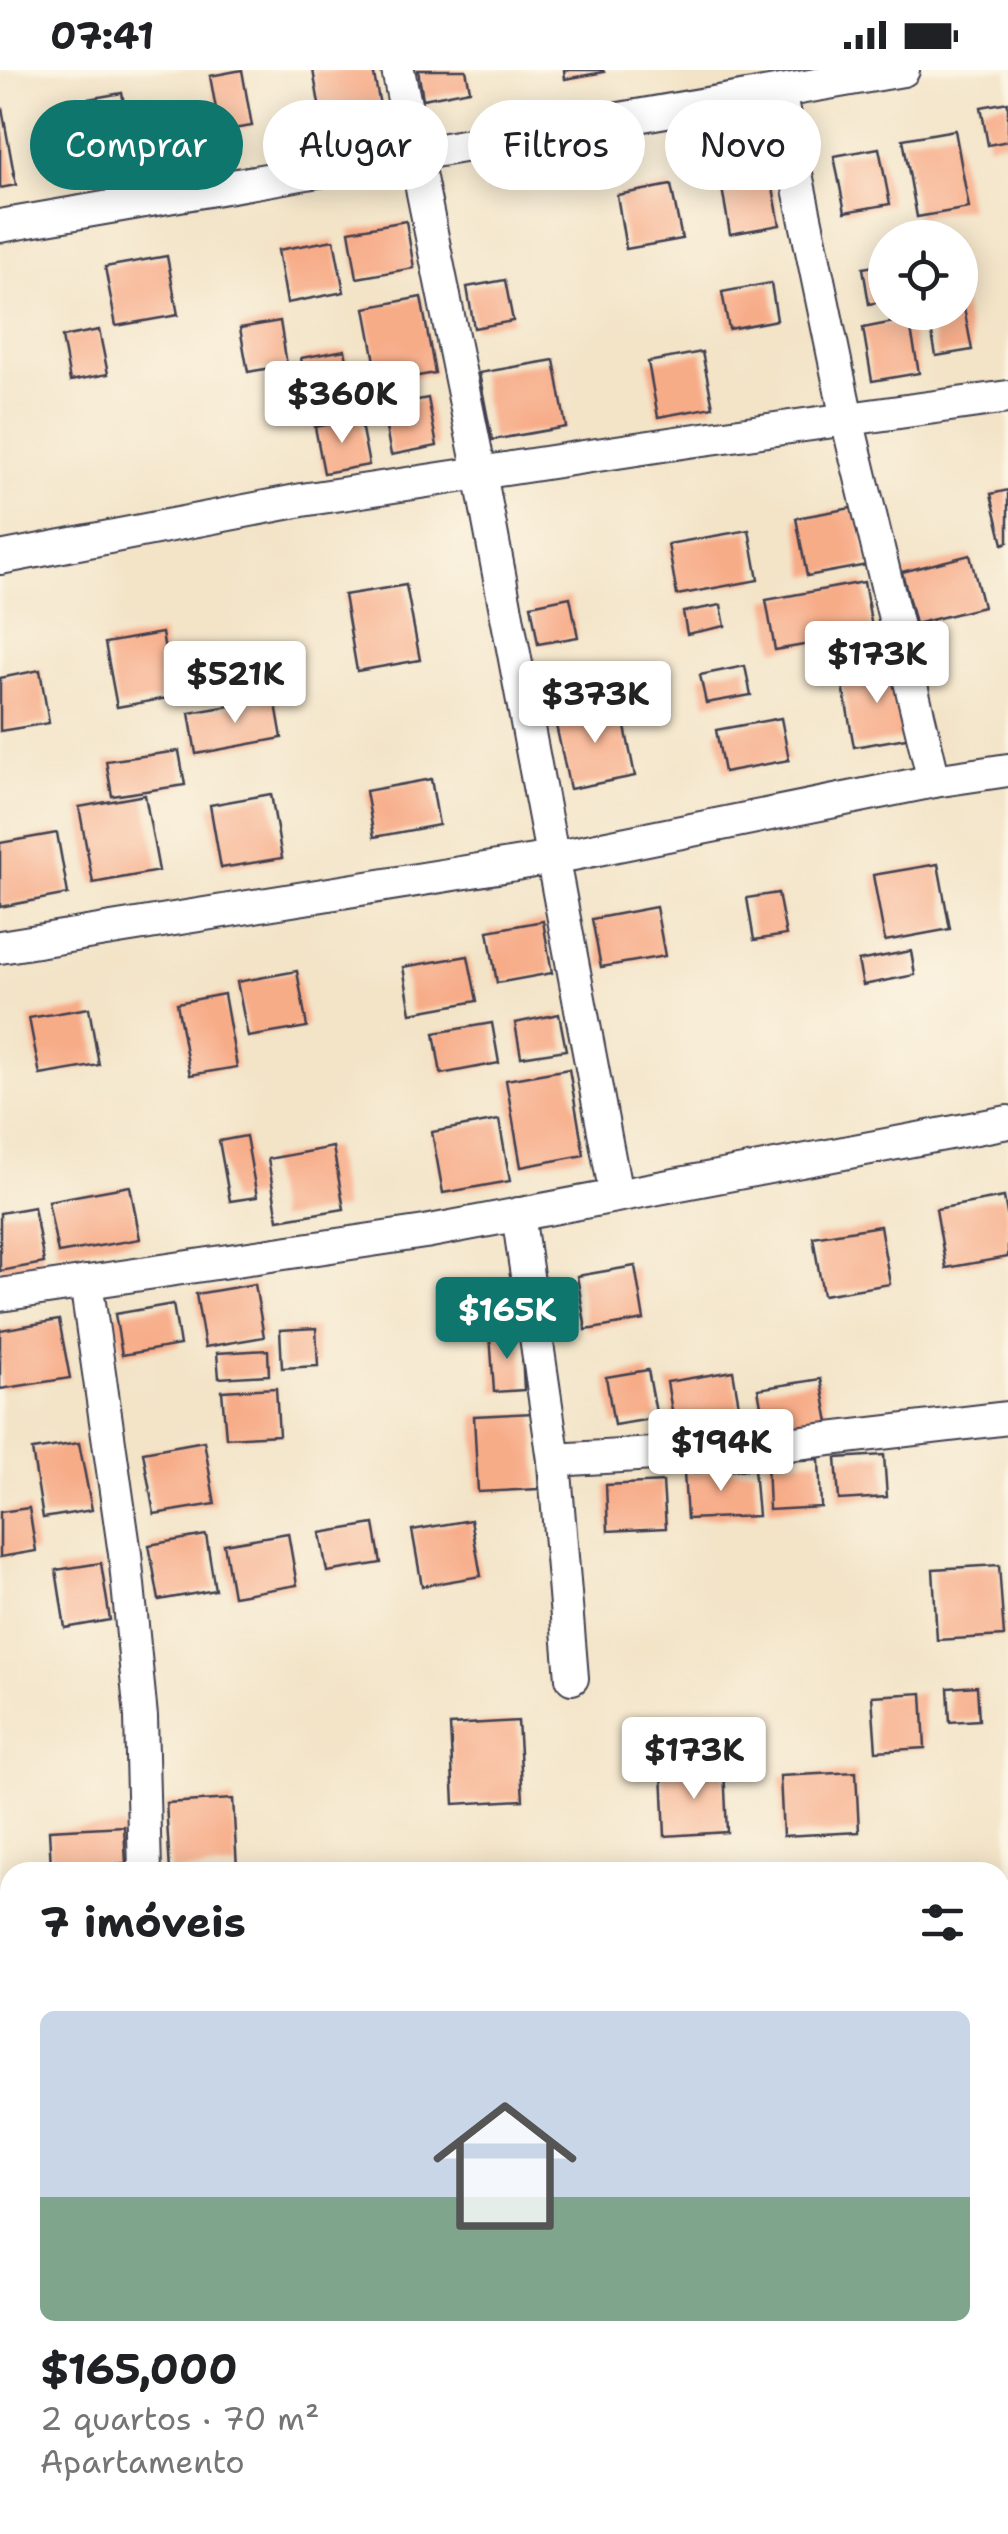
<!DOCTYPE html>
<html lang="pt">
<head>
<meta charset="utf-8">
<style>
	:root { --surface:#fff; --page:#f2f2f2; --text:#202124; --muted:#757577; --accent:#0f766e }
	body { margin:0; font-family:"Shantell Sans",sans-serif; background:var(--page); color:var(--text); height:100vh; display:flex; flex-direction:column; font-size:38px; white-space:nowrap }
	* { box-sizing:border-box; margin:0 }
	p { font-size:32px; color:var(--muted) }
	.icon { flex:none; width:55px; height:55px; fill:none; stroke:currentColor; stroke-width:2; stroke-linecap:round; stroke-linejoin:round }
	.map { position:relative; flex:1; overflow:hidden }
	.drawer { position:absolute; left:0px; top:1792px; width:1010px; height:672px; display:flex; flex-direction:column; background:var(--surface); border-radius:30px 30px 0 0; box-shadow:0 5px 25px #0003 }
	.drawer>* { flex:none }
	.guide { position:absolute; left:30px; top:30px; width:950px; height:90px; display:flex; gap:20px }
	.controls { position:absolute; left:868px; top:150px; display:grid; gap:20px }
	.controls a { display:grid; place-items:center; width:110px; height:110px; border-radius:50%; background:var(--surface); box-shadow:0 5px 25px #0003; font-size:50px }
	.price { position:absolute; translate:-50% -85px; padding:0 22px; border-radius:10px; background:#fff; color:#222; font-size:32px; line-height:65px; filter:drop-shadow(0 2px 5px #0008) }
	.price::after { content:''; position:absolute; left:50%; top:60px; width:30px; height:22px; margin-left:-15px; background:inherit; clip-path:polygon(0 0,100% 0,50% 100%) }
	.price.on { background:var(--accent); color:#fff }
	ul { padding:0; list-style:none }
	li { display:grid; align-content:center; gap:20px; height:530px; padding:0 40px }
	li span { display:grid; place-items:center; height:310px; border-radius:15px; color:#555 }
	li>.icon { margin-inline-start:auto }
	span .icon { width:180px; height:180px; fill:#fffc; stroke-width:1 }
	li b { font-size:42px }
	h2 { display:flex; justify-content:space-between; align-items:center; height:120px; padding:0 40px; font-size:42px }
	.tag { padding:0 35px; border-radius:45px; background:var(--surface); box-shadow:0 5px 25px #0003; font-size:35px; line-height:90px }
	.tag.on { background:var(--accent); color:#fff }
	.status { display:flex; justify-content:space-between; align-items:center; height:70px; padding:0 50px; background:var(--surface); direction:ltr }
	.status svg { height:28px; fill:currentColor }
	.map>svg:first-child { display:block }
</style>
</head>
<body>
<div class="status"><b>07:41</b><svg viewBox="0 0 49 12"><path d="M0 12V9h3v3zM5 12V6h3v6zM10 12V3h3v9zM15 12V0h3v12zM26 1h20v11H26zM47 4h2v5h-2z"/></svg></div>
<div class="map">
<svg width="1008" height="2464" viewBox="0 0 1008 2464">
	<rect width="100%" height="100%" fill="#fcf5e5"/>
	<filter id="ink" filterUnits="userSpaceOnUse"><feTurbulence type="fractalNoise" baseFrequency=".01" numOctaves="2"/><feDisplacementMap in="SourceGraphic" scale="20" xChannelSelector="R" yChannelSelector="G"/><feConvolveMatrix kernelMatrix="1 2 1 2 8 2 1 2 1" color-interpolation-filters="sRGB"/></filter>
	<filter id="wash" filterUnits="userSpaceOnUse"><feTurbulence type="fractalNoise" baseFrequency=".0048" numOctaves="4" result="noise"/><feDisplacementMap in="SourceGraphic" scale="40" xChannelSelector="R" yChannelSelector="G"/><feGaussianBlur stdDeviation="2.25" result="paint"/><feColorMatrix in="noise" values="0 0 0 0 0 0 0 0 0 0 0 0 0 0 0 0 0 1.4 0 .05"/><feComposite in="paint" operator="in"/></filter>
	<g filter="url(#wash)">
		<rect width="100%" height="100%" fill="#f3e4c8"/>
		<g id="blocks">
			<g fill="#f7ac88">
				<path d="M242,0l10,56 -32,5 -10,-55z"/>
				<path d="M313,0h60l8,40 -59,11z"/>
				<path d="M418,0h48l4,20 -47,9z"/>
				<path d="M564,0h39l1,2 -39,7z"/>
				<path d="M122,23l9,50 -57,9 -9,-49z"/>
				<path d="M1008,32v39l-20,4 -7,-38z"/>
				<path d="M0,38h2l14,77 -16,3z"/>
				<path d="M955,60l14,78 -52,9 -14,-78z"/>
				<path d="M879,78l11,56 -45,8 -11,-56z"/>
				<path d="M767,86l13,69 -50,9 -12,-69z"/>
				<path d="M671,115l11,54 -56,10 -9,-54z"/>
				<path d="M406,151l8,47 -57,10 -8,-47z"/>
				<path d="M334,170l10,52 -57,11 -9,-53z"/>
				<path d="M167,186l11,59 -62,11 -11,-59z"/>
				<path d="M885,194v37l-16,3 -6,-36z"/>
				<path d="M505,210l8,41 -39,7 -7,-41z"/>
				<path d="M771,213l6,37 -48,9 -7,-37z"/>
				<path d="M421,227l14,76 -56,10 -14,-75z"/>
				<path d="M960,227h2l10,53 -36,6 -8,-44h32z"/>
				<path d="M909,249l10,54 -47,8 -9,-53z"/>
				<path d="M280,251l7,44 -39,7 -8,-44z"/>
				<path d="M99,260l9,44 -38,7 -8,-44z"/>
				<path d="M345,280l6,32 -44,8 -6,-32z"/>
				<path d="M702,282l11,55 -55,10 -10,-55z"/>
				<path d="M554,290l12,67 -74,13 -13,-67z"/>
				<path d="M428,328l9,48 -46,9 -9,-48z"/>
				<path d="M360,349l9,46 -45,8 -9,-46z"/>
				<path d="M1008,420v52l-5,2 -12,-50z"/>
				<path d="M857,437l10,58 -60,11 -11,-58z"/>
				<path d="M749,460l9,50 -81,15 -9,-51z"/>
				<path d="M970,485l13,52 -68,17 -13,-52z"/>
				<path d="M864,512l9,51 -98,17 -9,-50z"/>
				<path d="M406,515l14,75 -63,11 -13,-76z"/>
				<path d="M570,527l8,40 -40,7 -7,-39z"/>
				<path d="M721,535l4,21 -38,8 -4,-22z"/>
				<path d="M162,563l11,64 -56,10 -12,-64z"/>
				<path d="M899,594l13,73 -58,10 -13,-72z"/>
				<path d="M745,596l6,29 -45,8 -6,-28z"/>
				<path d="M40,600l9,53 -49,8v-53z"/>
				<path d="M275,628l7,40 -86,16 -7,-41z"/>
				<path d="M620,632l15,74 -65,13 -16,-73z"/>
				<path d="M781,648l8,42 -65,12 -8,-42z"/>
				<path d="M179,681l6,34 -73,11 -6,-35z"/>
				<path d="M431,709l8,46 -65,12 -8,-46z"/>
				<path d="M271,724l11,64 -61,10 -11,-63z"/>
				<path d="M145,725l14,76 -66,12 -14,-76z"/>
				<path d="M57,763l11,61 -68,13v-64z"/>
				<path d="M938,794l12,65 -65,12 -12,-66z"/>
				<path d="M778,823l8,42 -32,5 -7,-42z"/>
				<path d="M656,837l9,49 -64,11 -9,-48z"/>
				<path d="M543,851l9,52 -55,10 -9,-52z"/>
				<path d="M911,881l4,24 -52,10 -5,-24z"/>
				<path d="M468,886l9,45 -66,12 -8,-46z"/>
				<path d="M297,901l10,56 -59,10 -11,-55z"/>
				<path d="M224,924l13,73 -47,8 -13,-72z"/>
				<path d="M89,938l10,57 -59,10 -11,-57z"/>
				<path d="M559,944l7,36 -45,7 -6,-34z"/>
				<path d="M492,953l7,40 -58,11 -7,-41z"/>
				<path d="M569,999l15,86 -63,12 -15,-87z"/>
				<path d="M499,1050l11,61 -67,12 -11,-61z"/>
				<path d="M246,1066l11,61 -27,4 -11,-60z"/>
				<path d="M333,1077l11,62 -66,11 -10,-61z"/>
				<path d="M130,1116l10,53 -82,14 -10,-52z"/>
				<path d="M1004,1127l4,22v38l-62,11 -10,-59z"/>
				<path d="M34,1137l10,56 -44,8v-58z"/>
				<path d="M880,1156l10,58 -67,11 -10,-58z"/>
				<path d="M635,1196l9,54 -58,10 -9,-54z"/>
				<path d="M255,1214l9,53 -59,10 -9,-53z"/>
				<path d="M173,1234l7,41 -58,10 -7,-41z"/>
				<path d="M59,1250l11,58 -70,11v-59z"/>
				<path d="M316,1258l2,38 -36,2 -2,-38z"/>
				<path d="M521,1262l3,58 -30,2 -4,-58z"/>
				<path d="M268,1280l1,25 -50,3 -2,-25z"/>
				<path d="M648,1300l9,48 -43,7 -8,-48z"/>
				<path d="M733,1301l11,63 -66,12 -11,-64z"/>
				<path d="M821,1309l9,49 -63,11 -9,-50z"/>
				<path d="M276,1318l3,47 -53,3 -4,-47z"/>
				<path d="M534,1343l5,76 -61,3 -4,-76z"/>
				<path d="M204,1371l11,63 -61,10 -11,-62z"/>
				<path d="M79,1373l13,67 -49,8 -11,-68z"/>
				<path d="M884,1385l3,42 -48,3 -3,-42z"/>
				<path d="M819,1389l2,48 -52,3 -2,-48z"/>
				<path d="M754,1399l4,47 -71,3 -3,-46z"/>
				<path d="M663,1412l3,46 -58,3 -2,-46z"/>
				<path d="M29,1438l7,43 -36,6v-45z"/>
				<path d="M471,1450l10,56 -59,10 -10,-56z"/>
				<path d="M374,1454l7,39 -54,9 -7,-39z"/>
				<path d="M288,1463l9,52 -64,11 -9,-52z"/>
				<path d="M206,1465l9,55 -56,10 -10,-55z"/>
				<path d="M101,1493l9,57 -45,8 -9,-58z"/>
				<path d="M999,1495l5,71 -67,4 -4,-71z"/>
				<path d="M977,1616l2,34 -29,2 -2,-34z"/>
				<path d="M922,1623l3,55 -49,3 -4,-55z"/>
				<path d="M518,1651l5,79 -69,4 -4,-79z"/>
				<path d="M724,1698l3,64 -62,4 -3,-64z"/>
				<path d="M856,1702l3,60 -76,4 -3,-60z"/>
				<path d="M233,1729l4,69 -67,4 -4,-69z"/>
				<path d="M124,1756l2,38 -75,4 -2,-38z"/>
				<path d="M1001,1939l7,25v32l-8,2z"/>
				<path d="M45,2455h60l3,9h-60z"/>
			</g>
		</g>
	</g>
	<g filter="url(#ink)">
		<use href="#blocks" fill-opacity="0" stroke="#413f50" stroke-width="2.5"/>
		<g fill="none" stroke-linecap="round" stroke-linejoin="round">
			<defs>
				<g id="street">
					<path d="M398,0l82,403 136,722"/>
					<path d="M779,22l68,327 87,362"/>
					<path d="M0,156l903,-156"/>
					<path d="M0,488l302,-58 387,-59 319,-44"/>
					<path d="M0,877l553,-89 381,-77 74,-11"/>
					<path d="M518,1144l36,246 18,218"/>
					<path d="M86,1212l39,272 16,163 4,155"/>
					<path d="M0,1225l425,-63 583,-110"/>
					<path d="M554,1390l199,-12 255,-30"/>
				</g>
			</defs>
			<use href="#street" stroke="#413f50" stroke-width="36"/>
			<use href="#street" stroke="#fff" stroke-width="32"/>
		</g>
	</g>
</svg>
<div class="controls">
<a><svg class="icon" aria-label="locate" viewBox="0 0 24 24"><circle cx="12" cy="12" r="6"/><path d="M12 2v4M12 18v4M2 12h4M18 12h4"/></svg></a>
</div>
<b class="price" style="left:342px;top:376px">$360K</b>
<b class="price" style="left:877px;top:636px">$173K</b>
<b class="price" style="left:235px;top:656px">$521K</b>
<b class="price" style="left:595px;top:676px">$373K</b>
<b class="price on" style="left:507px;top:1292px">$165K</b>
<b class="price" style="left:721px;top:1424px">$194K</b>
<b class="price" style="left:694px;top:1732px">$173K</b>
<div class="guide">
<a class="tag on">Comprar</a>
<a class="tag">Alugar</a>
<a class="tag">Filtros</a>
<a class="tag">Novo</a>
</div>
<section class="drawer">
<h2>7 imóveis<svg class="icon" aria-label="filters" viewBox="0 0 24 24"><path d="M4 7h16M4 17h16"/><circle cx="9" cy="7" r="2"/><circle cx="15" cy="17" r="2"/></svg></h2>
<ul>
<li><span style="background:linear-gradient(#c9d6e8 60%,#7fa58c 0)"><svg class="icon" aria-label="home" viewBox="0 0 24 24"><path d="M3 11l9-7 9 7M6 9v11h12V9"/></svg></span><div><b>$165,000</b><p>2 quartos · 70 m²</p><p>Apartamento</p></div></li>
</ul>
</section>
</div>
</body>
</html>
